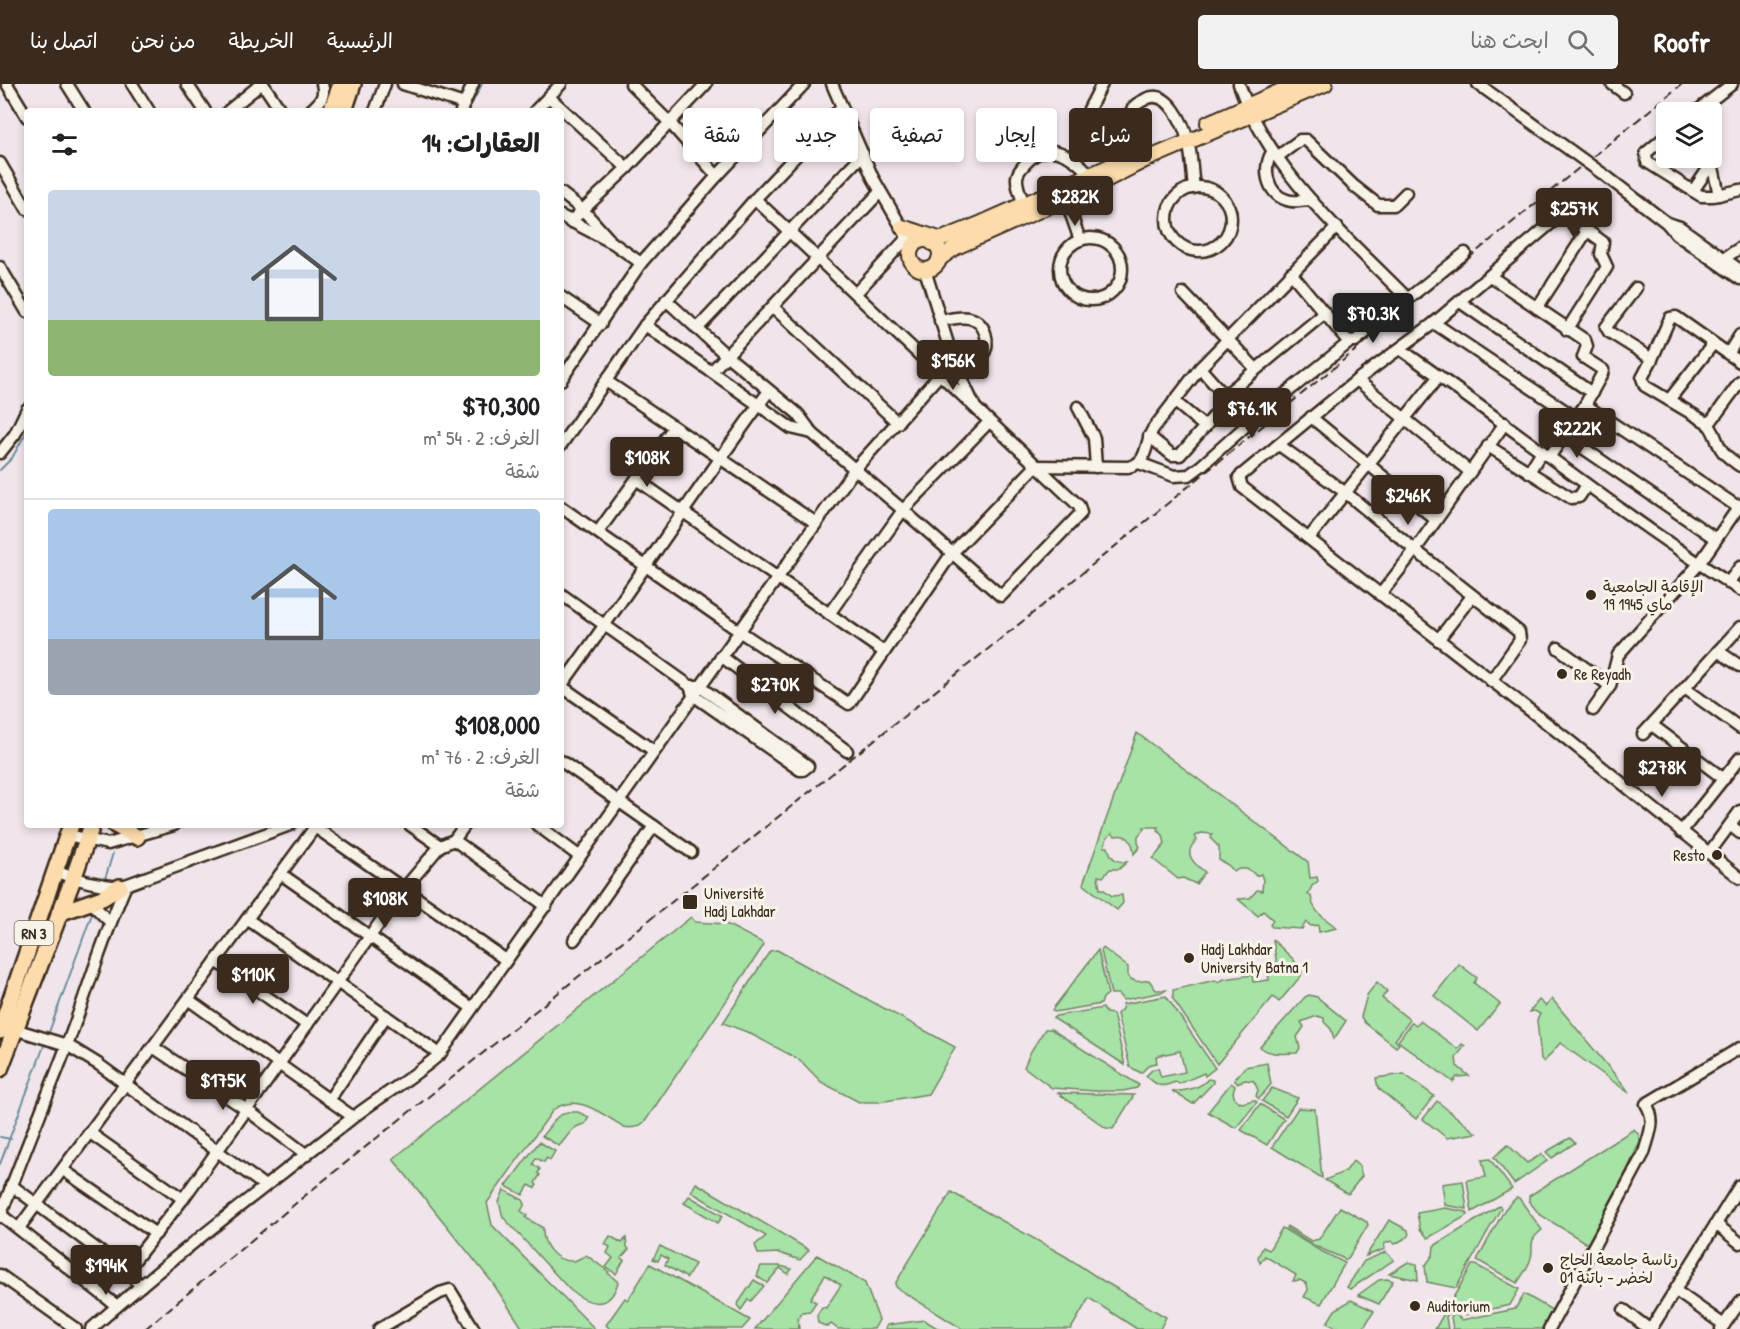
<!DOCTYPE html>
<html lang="ar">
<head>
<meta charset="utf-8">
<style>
	:root { --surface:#fff; --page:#f2f2f2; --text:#202124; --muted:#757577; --line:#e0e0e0; --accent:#3b2a1e }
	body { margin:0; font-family:"Patrick Hand","Playpen Sans Arabic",sans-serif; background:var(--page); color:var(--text); direction:rtl; height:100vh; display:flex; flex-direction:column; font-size:22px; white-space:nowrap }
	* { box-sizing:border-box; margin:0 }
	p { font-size:20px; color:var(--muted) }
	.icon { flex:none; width:33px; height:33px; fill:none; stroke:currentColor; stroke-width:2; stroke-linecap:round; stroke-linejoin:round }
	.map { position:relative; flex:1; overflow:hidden; direction:ltr }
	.side { position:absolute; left:24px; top:24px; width:540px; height:720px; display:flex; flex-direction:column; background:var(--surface); border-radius:6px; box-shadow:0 3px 9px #0003; direction:rtl }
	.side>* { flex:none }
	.top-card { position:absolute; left:582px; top:24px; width:570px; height:54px; direction:rtl; display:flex; gap:12px }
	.controls { position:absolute; left:1656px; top:18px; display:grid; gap:12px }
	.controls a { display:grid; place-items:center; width:66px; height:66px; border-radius:6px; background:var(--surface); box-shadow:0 3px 9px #0003; font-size:30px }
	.price { position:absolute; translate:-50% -51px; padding:0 14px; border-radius:6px; background:var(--accent); color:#fff; font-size:20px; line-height:39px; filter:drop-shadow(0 2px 3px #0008) }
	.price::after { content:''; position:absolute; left:50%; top:36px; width:18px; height:14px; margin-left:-9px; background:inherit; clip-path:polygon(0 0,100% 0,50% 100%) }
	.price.current { background:#222; color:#fff }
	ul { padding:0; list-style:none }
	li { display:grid; align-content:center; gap:12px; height:318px; padding:0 24px }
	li+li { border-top:2px solid var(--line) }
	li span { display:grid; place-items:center; height:186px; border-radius:6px; color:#555 }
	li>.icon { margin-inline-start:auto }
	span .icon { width:108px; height:108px; fill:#fffc; stroke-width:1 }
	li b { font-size:26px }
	h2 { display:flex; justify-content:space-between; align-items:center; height:72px; padding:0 24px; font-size:26px }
	.chip { padding:0 21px; border-radius:6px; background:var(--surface); box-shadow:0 3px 9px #0003; font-size:21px; line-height:54px }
	.chip.current { background:var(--accent); color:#fff }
	header { display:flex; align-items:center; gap:36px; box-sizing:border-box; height:84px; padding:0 30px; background:var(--accent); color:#fff }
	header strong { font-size:28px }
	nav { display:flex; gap:33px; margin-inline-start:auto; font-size:21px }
	.search { width:420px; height:54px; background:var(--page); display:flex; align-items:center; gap:15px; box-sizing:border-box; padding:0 21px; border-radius:6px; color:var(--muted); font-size:22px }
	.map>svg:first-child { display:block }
</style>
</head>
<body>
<header>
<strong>Roofr</strong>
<div class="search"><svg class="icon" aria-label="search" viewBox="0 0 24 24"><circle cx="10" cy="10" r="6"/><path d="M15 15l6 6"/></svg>ابحث هنا</div>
<nav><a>الرئيسية</a><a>الخريطة</a><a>من نحن</a><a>اتصل بنا</a></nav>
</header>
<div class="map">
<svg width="1740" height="1245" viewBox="0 0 1740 1245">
	<rect width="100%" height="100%" fill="#f0e5eb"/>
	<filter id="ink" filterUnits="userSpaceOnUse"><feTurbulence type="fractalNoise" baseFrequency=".0167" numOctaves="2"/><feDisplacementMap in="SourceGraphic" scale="12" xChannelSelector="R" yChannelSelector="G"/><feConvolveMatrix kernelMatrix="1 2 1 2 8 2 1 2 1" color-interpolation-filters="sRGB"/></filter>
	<g filter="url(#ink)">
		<g fill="#a7e2a7" stroke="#718662" stroke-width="1.5">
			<path d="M1137,649l171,129 2,16 7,-1 1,4 -6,5 -4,9 3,1c2,18 15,22 26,32l-18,4 -1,-7 -7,1 -5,-4 -4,7 -30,-2 -2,-2 3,-5 -10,-9 -5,5 -20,-17 12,-1 7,-8 5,1 1,-11 -2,-6 -5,2c-6,-8 -13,-9 -22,-5l-6,-6 -9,-5v-13l-8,-8 1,-5 -11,-1 -6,3 2,4c-15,13 -4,23 8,32l-9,12 -13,-6 -5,1 -25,-20 12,-15 -2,-9 -6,-5 1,-3h-14v2l-6,7v7l2,4 -6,7c-1,-12 -6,-21 -19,-18l-3,-3 -5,5 -3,9h4c3,12 8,15 19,15l-8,7h-9l-7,8 -5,-1 2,13h3l9,7 10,-1 1,8 -6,7 -34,-26z"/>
			<path d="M691,833l4,5 31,2 35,18 3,3 -118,175c-6,7 -13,9 -22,7 -22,-13 -47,-35 -71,-17l-66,93 5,22 103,104h-72l-31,-47 -99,-123z"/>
			<path d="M1273,856l20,19 9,13 -1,4 -22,26 -6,-5 -56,67 -44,-65v-9l42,-10 4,2 5,-3 28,-4 1,7 16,-2 -1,-7 10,-2z"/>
			<path d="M1103,864l25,19v9c6,7 12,6 21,4l7,10h10l-3,2 -40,8 -5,-6h-7l-10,-43z"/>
			<path d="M777,866l178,97 -27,47 -49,8h-20l-38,-20 -21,-22 -53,-28 -24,-9 47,-72z"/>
			<path d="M1098,866l10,44 -5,4 -2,6 -47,8 -2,-2z"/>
			<path d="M1459,880l18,14 -3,5 26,21 -22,27 -44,-35z"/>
			<path d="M1377,898l10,9 -5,7 28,22 -15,20 4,4 -3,3 -31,-24 -4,-6 6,-22z"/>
			<path d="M1309,911l8,2 29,24 -12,18 -3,-10 -7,-7v-4l-7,-2 -16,6 3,5 -7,10 3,11 -3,5c-13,0 -26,3 -37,-6l45,-50z"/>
			<path d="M1166,912l49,72 -10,8 -1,-3 -25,11 -3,-2c-17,6 -16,5 -30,-6l6,-6 6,-2 3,9 24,-5 -5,-21 -24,5 1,7 -7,1 -9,9 -11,-6 -13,-53 5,-5 1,-5z"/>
			<path d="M1552,915l74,89 3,5 -69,-50 -16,19 -3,-3 -4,-39 3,-6 -5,-3 -6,1 10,-12 7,6z"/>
			<path d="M1103,924l3,5 7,1 12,51 -72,-47 3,-2z"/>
			<path d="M1420,937l38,28 4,-5 3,2 -9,11 1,9 12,10 -12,1 -4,5 -55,-41 14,-19 4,3z"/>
			<path d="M1045,945h6l88,56 -2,3 -14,3h-28l-43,-3 -28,-21 7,-16z"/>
			<path d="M1267,979l4,21 -12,15 -3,-3 2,-6 -4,-9 -9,-1 -8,3 -3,-3 11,-13z"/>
			<path d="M1404,990l30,22 -18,23 -38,-31 -2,-10z"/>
			<path d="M1208,995l5,1v3l-20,21 -21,-13c12,1 29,-3 36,-12z"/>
			<path d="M1231,999l4,3c-4,8 -1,14 7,17l12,-3 3,2 -21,26 -28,-16z"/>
			<path d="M1272,1004l26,10 -12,18 -24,-15z"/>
			<path d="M1058,1009l76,2 -21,34 -7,-1z"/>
			<path d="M1437,1017l39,32 -29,5 -24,-19z"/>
			<path d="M1260,1020l24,15 -17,26 -26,-15z"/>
			<path d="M1298,1024l17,1 7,69 -50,-31z"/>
			<path d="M567,1028h11l11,5 -4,7c-14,2 -17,13 -26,22l-17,-10 15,-19z"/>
			<path d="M1634,1045l5,6 1,6 -25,56 -26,48 -50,-31 -10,-13v-5z"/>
			<path d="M1570,1054l5,5 -23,15 -6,-6z"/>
			<path d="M539,1058l16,9 -5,9 -3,-2 -3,4 -8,-4 -3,6 7,5 -2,4 2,2 -5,8 2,2 -2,3 -6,-3 -6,10 -17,-9z"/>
			<path d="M1508,1061l19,18 15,-9 5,7 -33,23 -20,-27z"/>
			<path d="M1490,1075l22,30 -40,23 -5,-32 19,-3 -4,-17z"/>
			<path d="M1353,1077l6,5 3,10 -14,18 -23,-14 21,-9z"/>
			<path d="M1463,1097l4,28 -22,-4 -3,-21z"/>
			<path d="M696,1099l113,67 -9,10 -21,-7 -21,1 -3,-9 11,-9 -75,-44z"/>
			<path d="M504,1106l19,10 2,4 -4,7 6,4 -1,3 17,10c-1,16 11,34 30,33 2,0 10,-4 13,-6l23,17 -1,1 10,9c-8,29 -29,23 -48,8l-67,-73 -4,-15z"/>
			<path d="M951,1108l114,64 35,23 66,38 -6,12h-23l-48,-31 -18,31h-109l-65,-41 -2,-4z"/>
			<path d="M689,1112l34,20 -5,7 -34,-20z"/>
			<path d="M1516,1114h3l23,32c-17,13 -6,18 -12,31 -3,8 -8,15 -13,22l-40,-23 28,-51z"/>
			<path d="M1499,1122l2,2 -45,80 -29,-6 -2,-16 8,-11 1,-9z"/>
			<path d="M1340,1123l27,15 1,3 -21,35 -32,-14 -29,-18 1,-2 24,15 8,-2z"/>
			<path d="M1445,1124l22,4 1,3 -40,23 -8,-9 -3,-16z"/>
			<path d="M1389,1136l19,10 1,6 -14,8 -4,-3 -7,3 1,5 -19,7z"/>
			<path d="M1282,1144l37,22 26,13 -24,41 -17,-7 4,-7 -1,-6 -7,-4 -7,1 3,-6 -31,-19 -5,7 -2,-6 5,-10 6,3z"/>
			<path d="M610,1152l12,7 4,-5 1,9 2,2 -8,9 3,2 -8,14 -10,-7 7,-9 -6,-5 3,-6 -5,-3z"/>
			<path d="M660,1162l35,18 -8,14 -22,-13 3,-6 -7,-4 -3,6 -5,-2z"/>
			<path d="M1386,1168l8,8 -44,29 -3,-2 17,-26z"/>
			<path d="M817,1171l48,28 14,37 -5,9h-36l-7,-5 -3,3 -10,-4 -1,-8 5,-8 4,1 15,-23 -16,-10 -15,24 6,3 -6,9 -8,1 -4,7 1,10h-44z"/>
			<path d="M1408,1178l9,2 1,16 -29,-6z"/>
			<path d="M650,1180l100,56 -8,9h-132l-4,-4 19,-27 3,2z"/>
			<path d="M1472,1181h4l43,24 -9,16 -46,10 -11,-8 -7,10 2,12h-13z"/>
			<path d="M761,1182h19l12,3 -4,5 -8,-6 -13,15 -10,-7z"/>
			<path d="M1387,1195l6,2 -14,23 -21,-9 21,-15z"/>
			<path d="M754,1196l10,6 -13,15 -3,-1 -7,10 -4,-5z"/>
			<path d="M1524,1210l28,16 -10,19h-89l-2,-12 3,-4 8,7 53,-11z"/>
			<path d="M1351,1216l23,11 -11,18c-12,0 -28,0 -36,-6l8,-13z"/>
			<path d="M924,1236l15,9h-54l2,-4z"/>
		</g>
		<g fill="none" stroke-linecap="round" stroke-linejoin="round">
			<g stroke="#6e8e9d" stroke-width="2">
				<path d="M468,27l14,-27"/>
				<path d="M0,386l12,-12 15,-27"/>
				<path d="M105,795l8,-26"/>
				<path d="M48,951l45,-124"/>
				<path d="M0,1053l11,2"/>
				<path d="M0,1080l45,-121"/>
			</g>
			<defs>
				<g id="minor">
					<path d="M7,0l20,33"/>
					<path d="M67,0l17,27"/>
					<path d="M132,0l17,27"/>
					<path d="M187,0l18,27"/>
					<path d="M263,0l18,27"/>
					<path d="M403,0l61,20"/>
					<path d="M631,0l39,39 47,53"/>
					<path d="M832,0l41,94 40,69"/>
					<path d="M1102,0l-13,25c2,10 21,28 31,28 5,1 10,-1 15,-2"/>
					<path d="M1239,0c30,87 106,151 169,215"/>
					<path d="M1478,0l93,67"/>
					<path d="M1612,0l12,9"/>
					<path d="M549,13l78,71"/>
					<path d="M228,27l33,-27"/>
					<path d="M310,27c9,-8 16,-14 12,-27"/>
					<path d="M375,27l10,-27"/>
					<path d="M461,27l12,-27"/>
					<path d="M535,27l26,-27"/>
					<path d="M1696,28l36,-28"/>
					<path d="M1666,52l-20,17 1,9 54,34h12l27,-6"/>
					<path d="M1273,67c-11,15 -7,43 14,49 7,3 17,0 24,0"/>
					<path d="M1277,73l23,-17h6l48,46 24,19h16l12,-12"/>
					<path d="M1711,74l8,37"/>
					<path d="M1145,76l-10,-25 -4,-23c3,-8 9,-10 17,-14 21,-8 36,27 40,43 4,15 4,32 6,47"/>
					<path d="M0,79l27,46"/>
					<path d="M1607,93l60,46 9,11 64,45"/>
					<circle cx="1199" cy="135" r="32"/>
					<path d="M1693,107l19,-28"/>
					<path d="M1063,108l17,48"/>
					<path d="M561,109l22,17 26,29"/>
					<path d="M1024,120c-3,-8 -8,-18 -7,-27 1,-6 6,-11 10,-15 20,-24 48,-5 63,13"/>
					<path d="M561,132l52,27 28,20"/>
					<path d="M570,138l57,-54 79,-84"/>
					<path d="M1667,139l13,4 60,43"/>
					<circle cx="1091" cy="185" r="31"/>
					<path d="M1718,178l22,-14"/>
					<path d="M0,183l27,45"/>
					<path d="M925,186l28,90 21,45"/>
					<path d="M1291,189l56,67 8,1 110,-88"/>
					<path d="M1490,192l95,64 2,6 -4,11 20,13 -1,4 -17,31 -35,51"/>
					<path d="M1636,204l-30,39 3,5 43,27 18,-41 6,-1 64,45"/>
					<path d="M856,209l51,-55"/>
					<path d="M1183,209l73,76"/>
					<path d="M561,213l40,27"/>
					<path d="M666,216l60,55 72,59 14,19 91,77 98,86 80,-83 -2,-7 -324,-307"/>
					<path d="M1460,218l132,91"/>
					<path d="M773,223l125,116"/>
					<path d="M1537,224l50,-77"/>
					<path d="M940,237c9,-2 20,-5 29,-3 16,3 23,25 13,38 -5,7 -14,13 -22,18"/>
					<path d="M1434,239l142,95"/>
					<path d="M645,241l146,103 21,5"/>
					<path d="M697,245l166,-175"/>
					<path d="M1567,246l40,-63 -6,-13 2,-12 -40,-29 -129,110 -77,57 -118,97 3,10 325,252 173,139"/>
					<path d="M1400,265c114,79 223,167 340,241"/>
					<path d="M1728,270l12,-19"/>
					<path d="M1652,275l-10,19 3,8 61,36c9,8 9,17 15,27 4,7 12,12 19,17"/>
					<path d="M1200,284l49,55"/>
					<path d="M712,287l168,-179"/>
					<path d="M561,296l80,-117 76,-87 87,-92"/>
					<path d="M1357,296l112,91"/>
					<path d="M606,297l210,142"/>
					<path d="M1225,311l100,-82"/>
					<path d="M1669,316l44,-56"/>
					<path d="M1174,317l31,26"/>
					<path d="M1585,321l153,102"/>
					<path d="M1078,323l16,31 2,29"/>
					<path d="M1311,333l125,103"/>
					<path d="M1709,340l31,-42"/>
					<path d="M1564,351l152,104"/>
					<path d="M1149,352l23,19h8l49,-56"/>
					<path d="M561,361l84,-120 110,-126 87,-92"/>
					<path d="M1279,361l67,48 69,57 104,82 1,8 -29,41"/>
					<path d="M1488,362l83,52 8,-1 8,-12"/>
					<path d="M0,369l15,-19 12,-25"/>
					<path d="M1139,379l35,13 15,-1 12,-9 48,-43 102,-82"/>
					<path d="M1529,388l13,-21"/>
					<path d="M636,395l248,173"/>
					<path d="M561,423l178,124 110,73 103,-151 84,-87 92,1c21,-4 16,-23 25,-38l47,-61 137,-141"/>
					<path d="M598,448l76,-105"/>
					<path d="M1309,454l130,-162"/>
					<path d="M1728,499l12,-16"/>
					<path d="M561,510l129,92h9l109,80 -5,4h-3l-107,-75 -3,-9"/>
					<path d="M1380,511l35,-45 90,-127"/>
					<path d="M829,530l74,-104 86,-88"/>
					<path d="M1438,556l34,-44"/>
					<path d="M1558,564l52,38"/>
					<path d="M1718,567l22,15"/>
					<path d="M721,572l126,95"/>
					<path d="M561,602c71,-97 136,-198 208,-295"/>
					<path d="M561,602l93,65"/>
					<path d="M1686,605l54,39"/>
					<path d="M1593,626l17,-24 8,-31 81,-91 41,-59"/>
					<path d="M1652,641l72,54"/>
					<path d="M1643,650l97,-107"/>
					<path d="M561,677l130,91"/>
					<path d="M312,741l194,135"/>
					<path d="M410,741l30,21"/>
					<path d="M537,741l42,31"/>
					<path d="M1730,741l10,8"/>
					<path d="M1681,748l59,-74"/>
					<path d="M68,751l40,9 66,-19"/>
					<path d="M454,756l92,66"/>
					<path d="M1709,769l31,-42"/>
					<path d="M55,787c22,9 41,14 65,16l170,-62"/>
					<path d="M281,790l191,134"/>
					<path d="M90,818l20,20"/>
					<path d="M247,835l193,135"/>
					<path d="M574,856l80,-114"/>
					<path d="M216,877l91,64"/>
					<path d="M189,916l164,117"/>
					<path d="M14,945l53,16 31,19 167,122"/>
					<path d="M153,963l94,63 60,45"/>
					<path d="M329,1016l57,-84"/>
					<path d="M90,1049l93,66"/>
					<path d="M63,1086l93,64"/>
					<path d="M11,1101l115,86 15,15"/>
					<path d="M1,1131l116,91"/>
					<path d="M0,1133c21,-58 45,-114 67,-172 20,-53 36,-107 59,-160"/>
					<path d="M1717,1141l23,18"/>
					<path d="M19,1144l296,-401"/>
					<path d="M126,1187l57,-72 220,-309 37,-44 14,-6 11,-15"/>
					<path d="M0,1191l76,54"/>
					<path d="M1676,1207l48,34"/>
					<path d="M1624,1226l25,19"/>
					<path d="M91,1245c83,-74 173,-141 260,-210 29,-23 61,-40 89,-65l414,-584 99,-110"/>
					<path d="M379,1245l61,-36 10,-3 24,39"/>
					<path d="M1549,1245l95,-176c5,-19 13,-32 2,-49l94,-56"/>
					<path d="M1651,1245l89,-144"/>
					<path d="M1721,1245l19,-27"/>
				</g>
				<g id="major">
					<path d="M1208,39l89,-39"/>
					<path d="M902,143l34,11"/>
					<circle cx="925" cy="171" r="15"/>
					<path d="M932,159l50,-20 151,-67"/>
					<path d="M939,175l17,-12 140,-62 49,-25 180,-76"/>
				</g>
				<g id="highway">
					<path d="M331,27l10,-27"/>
					<path d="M344,27l9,-27"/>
					<path d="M115,741l22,12"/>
					<path d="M59,829l43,-15 18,-11"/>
					<path d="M0,947l71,-206"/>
					<path d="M0,985l73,-190 19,-54"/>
				</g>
			</defs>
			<use href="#minor" stroke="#3b2a1e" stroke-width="15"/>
			<use href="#major" stroke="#3b2a1e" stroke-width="18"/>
			<use href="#highway" stroke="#3b2a1e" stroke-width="20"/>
			<use href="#minor" stroke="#f7f3e8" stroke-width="10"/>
			<use href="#major" stroke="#fcdcac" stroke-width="14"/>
			<use href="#highway" stroke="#fcdcac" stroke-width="15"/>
			<path stroke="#3b2a1e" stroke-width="2" stroke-dasharray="9 4.5" stroke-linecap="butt" d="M145,1245l168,-140 730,-584 639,-521"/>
			<defs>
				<path id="minor-bridge" d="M1571,67l36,26"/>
			</defs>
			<use href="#minor-bridge" stroke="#3b2a1e" stroke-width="15" stroke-linecap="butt"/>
			<use href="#minor-bridge" stroke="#f7f3e8" stroke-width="10"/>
		</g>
	</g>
	<g fill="#3b2a1e" stroke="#f7f3e8" stroke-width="2">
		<circle cx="1591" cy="511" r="6"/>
		<circle cx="1562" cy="590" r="6"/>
		<circle cx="1717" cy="771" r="6"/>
		<rect x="682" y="810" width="16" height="16" rx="3"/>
		<circle cx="1189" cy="874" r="6"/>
		<circle cx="1548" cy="1184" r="6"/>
		<circle cx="1415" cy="1222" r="6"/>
	</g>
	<g text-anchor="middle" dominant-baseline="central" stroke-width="6" stroke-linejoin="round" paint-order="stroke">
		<rect fill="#f7f3e8" stroke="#73665b" stroke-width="1.5" x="14.5" y="837" width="39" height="24" rx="4.5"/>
		<g font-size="15" font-weight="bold" fill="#3b2a1e">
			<text x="34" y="849">RN 3</text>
		</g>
		<g font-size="16" fill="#3b2a1e" stroke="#f7f3e8" text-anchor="start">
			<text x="1603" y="502">الإقامة الجامعية<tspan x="1603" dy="18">19 ماي 1945</tspan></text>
			<text x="1574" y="590">Re Reyadh</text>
			<text x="1705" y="771" text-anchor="end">Resto</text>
			<text x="704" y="809">Université<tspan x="704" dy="18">Hadj Lakhdar</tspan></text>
			<text x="1201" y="865">Hadj Lakhdar<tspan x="1201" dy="18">University Batna 1</tspan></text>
			<text x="1560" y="1175">رئاسة جامعة الحاج<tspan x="1560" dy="18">لخضر - باتنة 01</tspan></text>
			<text x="1427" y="1222">Auditorium</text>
		</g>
	</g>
</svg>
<div class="controls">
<a><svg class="icon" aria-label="layers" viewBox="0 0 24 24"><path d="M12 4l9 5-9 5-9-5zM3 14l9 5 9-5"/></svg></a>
</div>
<b class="price" style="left:1075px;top:143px">$282K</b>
<b class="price" style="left:1574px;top:155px">$257K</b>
<b class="price current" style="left:1373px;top:260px">$70.3K</b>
<b class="price" style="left:953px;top:307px">$156K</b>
<b class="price" style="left:1252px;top:355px">$76.1K</b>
<b class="price" style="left:1577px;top:375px">$222K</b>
<b class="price" style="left:647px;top:404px">$108K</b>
<b class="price" style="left:1408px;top:442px">$246K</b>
<b class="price" style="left:775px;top:631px">$270K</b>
<b class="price" style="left:1662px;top:714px">$278K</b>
<b class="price" style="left:385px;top:845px">$108K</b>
<b class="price" style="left:253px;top:921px">$110K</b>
<b class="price" style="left:223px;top:1027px">$175K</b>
<b class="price" style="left:106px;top:1212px">$194K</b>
<div class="top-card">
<a class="chip current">شراء</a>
<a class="chip">إيجار</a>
<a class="chip">تصفية</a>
<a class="chip">جديد</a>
<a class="chip">شقة</a>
</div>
<section class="side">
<h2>العقارات: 14<svg class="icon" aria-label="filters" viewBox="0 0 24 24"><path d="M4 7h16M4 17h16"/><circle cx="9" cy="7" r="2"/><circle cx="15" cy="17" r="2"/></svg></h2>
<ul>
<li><span style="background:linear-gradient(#c9d6e8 70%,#8fb573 0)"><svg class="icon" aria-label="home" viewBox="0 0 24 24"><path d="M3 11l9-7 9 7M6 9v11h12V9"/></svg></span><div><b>$70,300</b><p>الغرف: 2 · 54 m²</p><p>شقة</p></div></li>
<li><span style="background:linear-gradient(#a9c7e8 70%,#9aa5b1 0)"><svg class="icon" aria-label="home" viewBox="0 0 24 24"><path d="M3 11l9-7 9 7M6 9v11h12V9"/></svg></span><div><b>$108,000</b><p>الغرف: 2 · 76 m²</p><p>شقة</p></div></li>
</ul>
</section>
</div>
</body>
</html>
